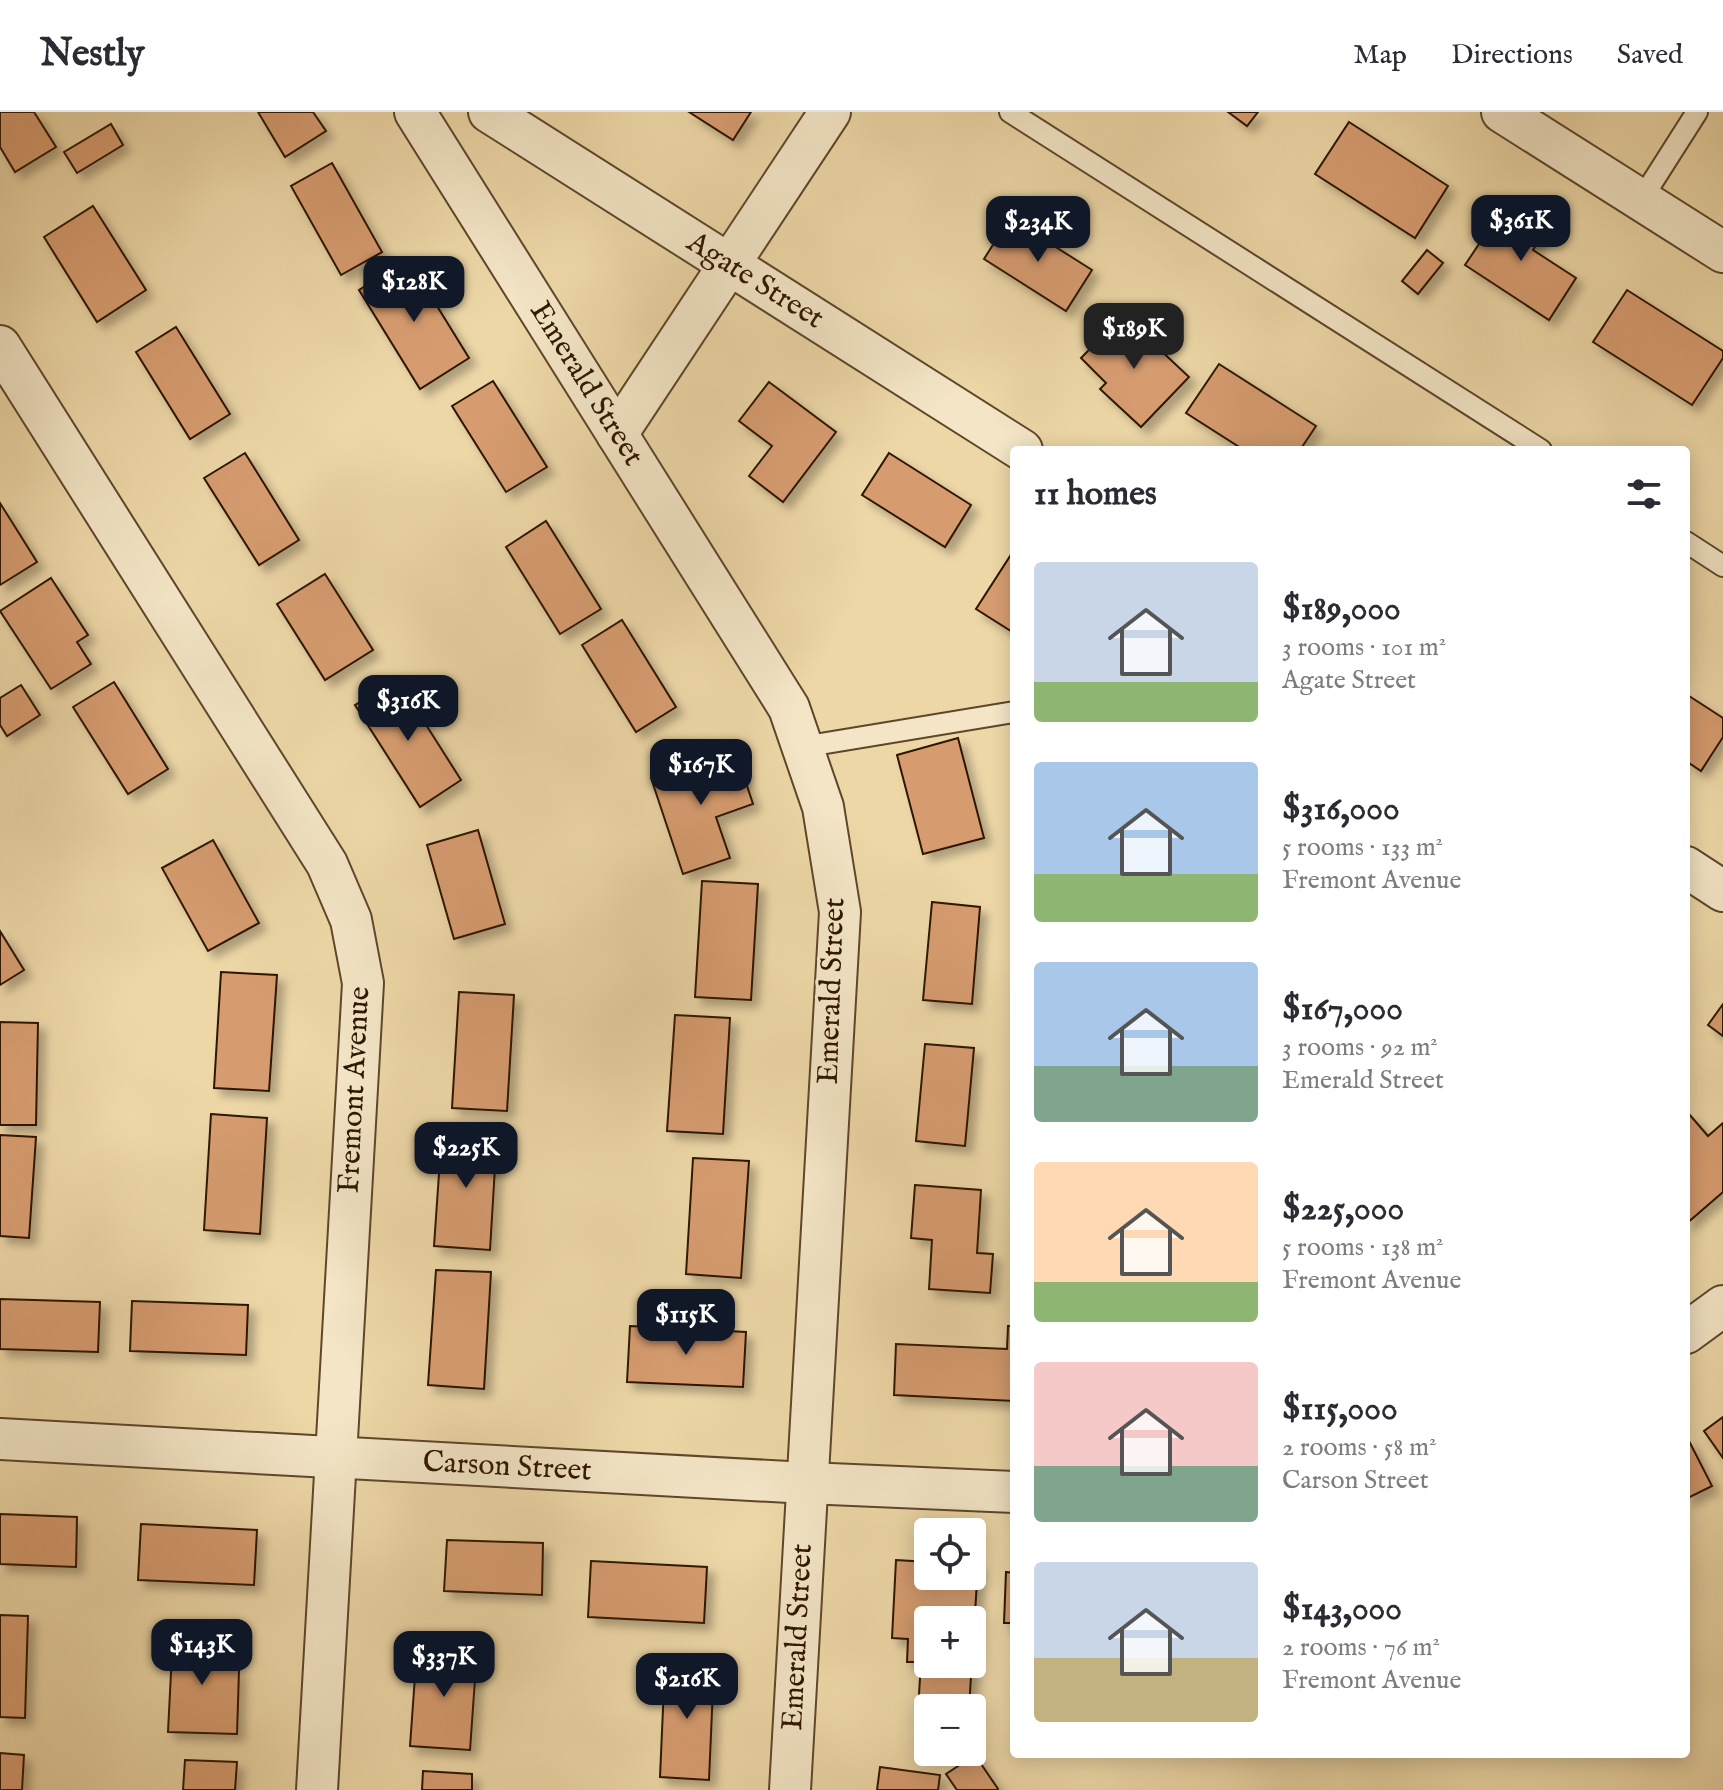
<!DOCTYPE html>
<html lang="en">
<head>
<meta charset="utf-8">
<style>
	:root { --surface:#fff; --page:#f7f7f7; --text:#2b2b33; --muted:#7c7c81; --line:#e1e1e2; --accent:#111827 }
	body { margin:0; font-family:"IM FELL English",serif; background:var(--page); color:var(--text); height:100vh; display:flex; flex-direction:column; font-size:30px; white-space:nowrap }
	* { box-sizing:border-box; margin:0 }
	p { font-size:26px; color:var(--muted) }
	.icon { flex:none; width:44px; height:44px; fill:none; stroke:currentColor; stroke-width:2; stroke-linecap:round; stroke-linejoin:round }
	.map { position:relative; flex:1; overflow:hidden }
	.side { position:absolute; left:1010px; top:334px; width:680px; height:1312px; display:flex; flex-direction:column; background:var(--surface); border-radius:8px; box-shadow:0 4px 20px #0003 }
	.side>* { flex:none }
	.buttons { position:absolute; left:914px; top:1406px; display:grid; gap:16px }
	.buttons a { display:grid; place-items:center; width:72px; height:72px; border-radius:8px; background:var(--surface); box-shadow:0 4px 20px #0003; font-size:40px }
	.price { position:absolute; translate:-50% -68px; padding:0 18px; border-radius:16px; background:var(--accent); color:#fff; font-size:26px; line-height:52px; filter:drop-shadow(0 2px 4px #0008) }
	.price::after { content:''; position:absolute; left:50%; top:48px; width:24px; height:18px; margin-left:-12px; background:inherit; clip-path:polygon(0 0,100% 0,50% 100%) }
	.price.selected { background:#222; color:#fff }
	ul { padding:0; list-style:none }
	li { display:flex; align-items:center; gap:24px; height:200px; padding:0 24px }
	li span { display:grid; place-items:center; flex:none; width:224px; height:160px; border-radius:8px; color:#555 }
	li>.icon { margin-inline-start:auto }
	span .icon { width:96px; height:96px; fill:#fffc; stroke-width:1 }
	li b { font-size:34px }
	h2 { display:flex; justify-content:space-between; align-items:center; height:96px; padding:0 24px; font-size:34px }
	header { display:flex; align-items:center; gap:48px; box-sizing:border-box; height:112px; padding:0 40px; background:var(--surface); border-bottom:2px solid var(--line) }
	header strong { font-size:38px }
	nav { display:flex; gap:44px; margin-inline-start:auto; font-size:28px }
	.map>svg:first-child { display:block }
</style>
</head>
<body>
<header>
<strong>Nestly</strong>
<nav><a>Map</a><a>Directions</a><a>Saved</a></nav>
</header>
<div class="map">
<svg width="1723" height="1678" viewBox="0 0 1723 1678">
	<defs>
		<filter id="shadow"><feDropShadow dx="7" dy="7" stdDeviation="4" flood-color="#0004"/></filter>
	</defs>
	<rect width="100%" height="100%" fill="#edd7a7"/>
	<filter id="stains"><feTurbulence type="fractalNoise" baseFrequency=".0025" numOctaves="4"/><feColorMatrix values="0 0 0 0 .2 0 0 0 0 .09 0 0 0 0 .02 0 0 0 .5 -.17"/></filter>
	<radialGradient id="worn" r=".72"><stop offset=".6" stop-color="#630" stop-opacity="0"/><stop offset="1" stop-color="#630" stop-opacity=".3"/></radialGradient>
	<g fill="#d69c6f" stroke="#2f1601" stroke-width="2" fill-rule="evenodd" filter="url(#shadow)">
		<path d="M0,0h34l22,35 -41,25 -15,-25z"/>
		<path d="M258,0h55l13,19 -41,26z"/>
		<path d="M689,0h62l-18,28z"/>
		<path d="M1228,0h30l-11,14z"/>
		<path d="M1349,10l99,64 -33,52 -100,-64z"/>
		<path d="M111,12l12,21 -46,28 -13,-21z"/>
		<path d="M332,51l50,89 -41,23 -50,-89z"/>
		<path d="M1507,90l40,26 -14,22 43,28 -27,42 -84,-55z"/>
		<path d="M93,94l53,84 -49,32 -53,-85z"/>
		<path d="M1010,106l82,52 -26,41 -82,-52z"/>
		<path d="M1427,138l16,13 -25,31 -16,-13z"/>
		<path d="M408,147l61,99 -49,31 -61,-99z"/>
		<path d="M1627,178l96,61v7l-31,47 -99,-63z"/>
		<path d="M1123,203l66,62 -48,50 -41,-38 6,-6 -25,-25z"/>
		<path d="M176,215l54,87 -40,25 -54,-87z"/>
		<path d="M1219,252l97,62 -16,24h-56l-58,-37z"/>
		<path d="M493,269l54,86 -41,25 -54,-86z"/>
		<path d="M769,270l67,50 -53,70 -34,-26 23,-30 -33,-25z"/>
		<path d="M245,341l54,87 -40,25 -55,-87z"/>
		<path d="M889,341l82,52 -26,42 -83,-52z"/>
		<path d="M0,391l37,59 -37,23z"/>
		<path d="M546,409l55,88 -41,25 -54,-87z"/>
		<path d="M1014,438v83l-38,-24z"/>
		<path d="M325,462l48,76 -48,30 -48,-76z"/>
		<path d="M51,466l37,57 -11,7 14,22 -40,25 -51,-78z"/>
		<path d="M622,508l54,87 -40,25 -54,-87z"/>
		<path d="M397,567l64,101 -41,27 -65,-102z"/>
		<path d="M114,570l54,87 -40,25 -55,-87z"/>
		<path d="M21,573l19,30 -33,21 -7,-11v-27z"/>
		<path d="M1686,582l37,24v19l-22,34 -15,-10z"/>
		<path d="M958,626l26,100 -61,16 -26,-99z"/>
		<path d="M735,638l18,54 -37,13 14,41 -47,16 -32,-96z"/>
		<path d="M478,718l27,94 -51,15 -27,-94z"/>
		<path d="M213,728l46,83 -51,28 -46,-83z"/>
		<path d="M702,769l56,3 -7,116 -56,-3z"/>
		<path d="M932,790l48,5 -8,97 -49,-4z"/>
		<path d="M0,819l24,39 -24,15z"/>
		<path d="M221,860l56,3 -8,116 -55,-3z"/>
		<path d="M459,880l55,3 -7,116 -55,-3z"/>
		<path d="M1723,892v32l-15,-11z"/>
		<path d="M675,903l55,3 -7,116 -56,-3z"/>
		<path d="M0,910l38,1 -2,102h-36z"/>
		<path d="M925,932l49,4 -9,98 -49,-5z"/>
		<path d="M211,1002l56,4 -7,116 -56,-4z"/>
		<path d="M1689,1002l19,22 15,-13v69l-37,32v-107z"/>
		<path d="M442,1018l55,4 -7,116 -56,-4z"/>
		<path d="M0,1023l36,2 -7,101 -29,-2z"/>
		<path d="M693,1046l56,3 -8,117 -55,-4z"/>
		<path d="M915,1073l66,5 -4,63 16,1 -3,39 -61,-4 3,-49 -21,-2z"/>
		<path d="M436,1158l55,2 -7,117 -56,-4z"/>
		<path d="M0,1187l100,3 -2,50 -98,-3z"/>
		<path d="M132,1189l116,4 -2,50 -116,-4z"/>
		<path d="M630,1214l116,6 -3,55 -116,-5z"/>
		<path d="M1008,1214h6v75l-120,-6 2,-51 111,5z"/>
		<path d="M1723,1305v41l-19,-27z"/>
		<path d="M1688,1327l24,47 -26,13v-59z"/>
		<path d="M0,1402l77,3 -1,50 -76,-3z"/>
		<path d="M141,1412l116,6 -3,55 -116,-5z"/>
		<path d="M447,1428l96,3 -1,52 -98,-4z"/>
		<path d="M896,1448l32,2v14h44v-12l6,1 -9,143h-41v20l-11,-1 4,-65h-14l1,-23 -16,-1zM928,1508h44v44h-44z"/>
		<path d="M591,1449l116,6 -3,56 -116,-6z"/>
		<path d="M1006,1460l8,1v50h-10z"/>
		<path d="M0,1503l28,1 -3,102 -25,-1z"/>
		<path d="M173,1521l48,2 -2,34 20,1 -2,64 -69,-2z"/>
		<path d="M417,1536l60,3 -7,99 -60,-4z"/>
		<path d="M665,1551l49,2 -5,115 -49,-3z"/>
		<path d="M0,1641l24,2 -2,35h-22z"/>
		<path d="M975,1643l23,34 -1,1h-40l-11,-16z"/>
		<path d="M185,1648l52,2 -2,28h-52z"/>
		<path d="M880,1655l60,8 -2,15h-61z"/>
		<path d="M423,1659l49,3v16h-50z"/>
	</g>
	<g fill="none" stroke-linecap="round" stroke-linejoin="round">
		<defs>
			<g id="lane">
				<path d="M1010,0l531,338"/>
				<path d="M1641,88l56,-88"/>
				<path d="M1686,430l37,24"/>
				<path d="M802,635l212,-35"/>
			</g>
			<g id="street">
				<path d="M415,0l374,596 34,99 17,105 -50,878"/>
				<path d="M489,0l533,338"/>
				<path d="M1502,0l221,140"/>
				<path d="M0,234l327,518 24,56 12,63 -46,807"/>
				<path d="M617,322l213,-322"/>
				<path d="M1686,755l37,24"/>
				<path d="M1686,1221l37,-27"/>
				<path d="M0,1327l807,44 207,9"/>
			</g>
		</defs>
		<use href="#lane" stroke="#5e462a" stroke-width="24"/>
		<use href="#street" stroke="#5e462a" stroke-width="44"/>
		<use href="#lane" stroke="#f3e5c6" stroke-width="20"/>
		<use href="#street" stroke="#f3e5c6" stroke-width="40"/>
	</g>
	<g text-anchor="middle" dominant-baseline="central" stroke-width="6" stroke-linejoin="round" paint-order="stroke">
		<g font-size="30" fill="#2f1601" stroke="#f3e5c6">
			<text transform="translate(755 169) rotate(32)">Agate Street</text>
			<text transform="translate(586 272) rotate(58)">Emerald Street</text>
			<text transform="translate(832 879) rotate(-88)">Emerald Street</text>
			<text transform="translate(355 978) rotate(-87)">Fremont Avenue</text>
			<text transform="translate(507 1355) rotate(3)">Carson Street</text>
			<text transform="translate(798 1525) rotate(-87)">Emerald Street</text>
		</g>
	</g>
	<rect width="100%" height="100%" filter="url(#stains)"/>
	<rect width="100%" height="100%" fill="url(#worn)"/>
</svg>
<div class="buttons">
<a><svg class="icon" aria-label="locate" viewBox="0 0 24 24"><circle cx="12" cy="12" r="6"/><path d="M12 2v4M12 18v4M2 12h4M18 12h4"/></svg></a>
<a>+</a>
<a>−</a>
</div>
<b class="price" style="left:1521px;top:151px">$361K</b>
<b class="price" style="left:1038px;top:152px">$234K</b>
<b class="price" style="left:414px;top:212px">$128K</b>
<b class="price selected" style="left:1134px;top:259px">$189K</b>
<b class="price" style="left:408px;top:631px">$316K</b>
<b class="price" style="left:701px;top:695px">$167K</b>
<b class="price" style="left:466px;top:1078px">$225K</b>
<b class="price" style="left:686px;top:1245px">$115K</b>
<b class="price" style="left:202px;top:1575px">$143K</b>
<b class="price" style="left:444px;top:1587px">$337K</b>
<b class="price" style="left:687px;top:1609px">$216K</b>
<section class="side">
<h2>11 homes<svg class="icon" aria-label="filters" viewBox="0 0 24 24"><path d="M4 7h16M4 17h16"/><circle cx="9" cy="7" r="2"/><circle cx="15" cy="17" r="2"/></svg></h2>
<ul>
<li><span style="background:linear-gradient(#c9d6e8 75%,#8fb573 0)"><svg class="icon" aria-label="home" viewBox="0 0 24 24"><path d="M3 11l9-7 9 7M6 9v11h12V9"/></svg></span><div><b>$189,000</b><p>3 rooms · 101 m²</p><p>Agate Street</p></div></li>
<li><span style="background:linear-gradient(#a9c7e8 70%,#8fb573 0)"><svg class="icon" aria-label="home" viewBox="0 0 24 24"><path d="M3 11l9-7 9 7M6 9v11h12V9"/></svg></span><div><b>$316,000</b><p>5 rooms · 133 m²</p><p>Fremont Avenue</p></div></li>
<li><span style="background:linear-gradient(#a9c7e8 65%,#7fa58c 0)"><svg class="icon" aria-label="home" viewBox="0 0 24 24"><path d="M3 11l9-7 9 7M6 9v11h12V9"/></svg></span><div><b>$167,000</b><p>3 rooms · 92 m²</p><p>Emerald Street</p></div></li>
<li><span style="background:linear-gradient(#ffd9b3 75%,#8fb573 0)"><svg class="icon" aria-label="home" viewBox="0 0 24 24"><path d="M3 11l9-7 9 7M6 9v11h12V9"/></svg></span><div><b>$225,000</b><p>5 rooms · 138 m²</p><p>Fremont Avenue</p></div></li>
<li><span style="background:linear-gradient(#f6c9c9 65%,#7fa58c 0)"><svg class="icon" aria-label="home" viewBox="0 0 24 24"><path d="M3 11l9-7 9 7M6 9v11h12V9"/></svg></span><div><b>$115,000</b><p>2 rooms · 58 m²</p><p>Carson Street</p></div></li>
<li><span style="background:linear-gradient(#c9d6e8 60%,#c2b280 0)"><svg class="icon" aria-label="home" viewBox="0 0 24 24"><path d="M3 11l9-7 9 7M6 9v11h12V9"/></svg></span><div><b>$143,000</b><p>2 rooms · 76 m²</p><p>Fremont Avenue</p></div></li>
</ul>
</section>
</div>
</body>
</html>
